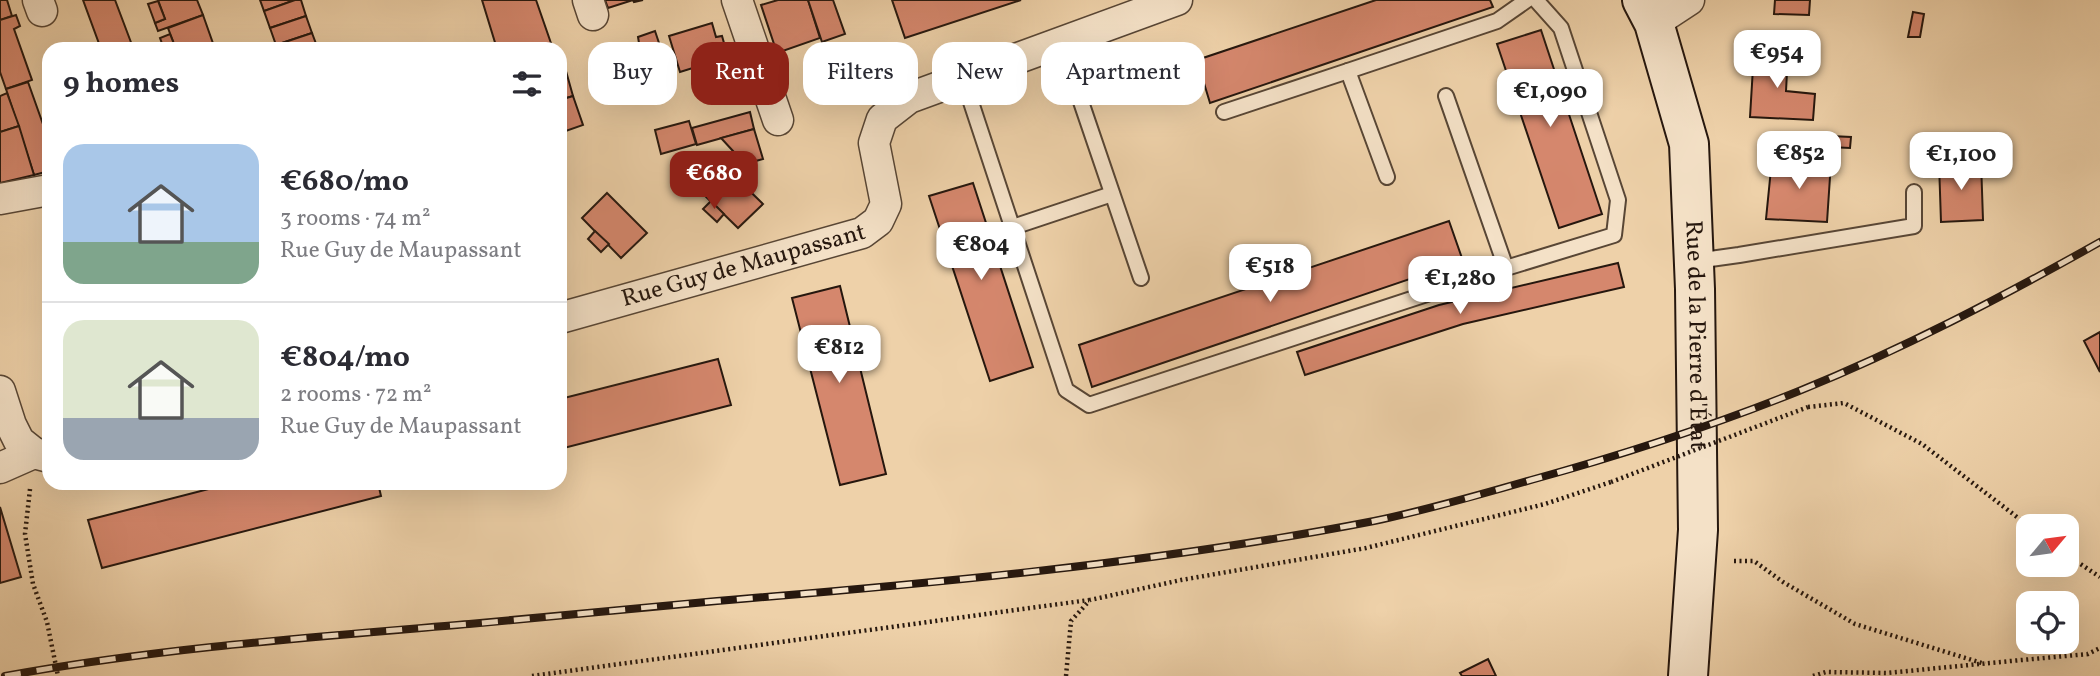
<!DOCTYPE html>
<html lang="en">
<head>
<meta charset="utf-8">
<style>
	:root { --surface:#fff; --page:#f2f2f3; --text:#2b2b33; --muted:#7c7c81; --line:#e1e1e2; --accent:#8f2418 }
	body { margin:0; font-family:Vollkorn,serif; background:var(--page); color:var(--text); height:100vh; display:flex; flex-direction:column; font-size:26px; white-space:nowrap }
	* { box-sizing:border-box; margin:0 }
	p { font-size:23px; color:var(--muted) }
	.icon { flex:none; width:38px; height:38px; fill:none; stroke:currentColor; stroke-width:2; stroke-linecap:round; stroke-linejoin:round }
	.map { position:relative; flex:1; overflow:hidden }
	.details { position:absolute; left:42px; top:42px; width:525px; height:448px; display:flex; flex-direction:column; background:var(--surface); border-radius:21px; box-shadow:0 7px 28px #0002 }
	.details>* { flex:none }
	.hud { position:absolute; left:588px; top:42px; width:665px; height:63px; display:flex; gap:14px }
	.needle { width:46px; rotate:61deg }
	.fabs { position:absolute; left:2016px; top:514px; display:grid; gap:14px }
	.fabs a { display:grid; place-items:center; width:63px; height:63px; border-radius:14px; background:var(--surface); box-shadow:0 7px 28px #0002; font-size:35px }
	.price { position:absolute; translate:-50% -60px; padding:0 16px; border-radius:14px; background:#fff; color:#222; font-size:23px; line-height:46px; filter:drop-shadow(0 2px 4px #0008) }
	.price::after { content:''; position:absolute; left:50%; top:42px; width:21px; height:16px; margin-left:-10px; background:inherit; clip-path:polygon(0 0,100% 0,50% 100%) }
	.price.selected { background:var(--accent); color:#fff }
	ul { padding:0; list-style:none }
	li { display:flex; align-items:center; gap:21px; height:175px; padding:0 21px }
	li+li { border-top:2px solid var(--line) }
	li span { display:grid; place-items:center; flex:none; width:196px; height:140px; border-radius:21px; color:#555 }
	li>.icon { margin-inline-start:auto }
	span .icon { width:84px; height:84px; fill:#fffc; stroke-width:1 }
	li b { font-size:30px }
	h2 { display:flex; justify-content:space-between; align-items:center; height:84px; padding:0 21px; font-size:30px }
	.tag { padding:0 24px; border-radius:21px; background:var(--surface); box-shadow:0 7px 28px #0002; font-size:24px; line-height:63px }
	.tag.selected { background:var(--accent); color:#fff }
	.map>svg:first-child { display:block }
</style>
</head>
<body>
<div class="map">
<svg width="2100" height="676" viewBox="0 0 2100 676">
	<rect width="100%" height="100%" fill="#eed1a9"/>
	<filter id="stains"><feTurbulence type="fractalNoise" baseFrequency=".00286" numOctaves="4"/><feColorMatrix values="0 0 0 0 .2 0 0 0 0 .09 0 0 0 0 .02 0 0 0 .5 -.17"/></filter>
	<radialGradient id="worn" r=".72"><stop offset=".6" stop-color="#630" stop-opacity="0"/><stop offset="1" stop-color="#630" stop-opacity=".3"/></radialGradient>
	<g fill="#d5876d" stroke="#26170e" stroke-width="2">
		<path d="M0,0h7l5,16 -12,4z"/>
		<path d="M83,0h32l17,45 -13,4h-18z"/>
		<path d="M197,0l6,15 -45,16 -3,-8 10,-4 -7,-19z"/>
		<path d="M260,0h35l-31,11z"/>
		<path d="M295,0h6l5,16 -36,12 -6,-17z"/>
		<path d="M482,0h54l17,49h-56z"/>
		<path d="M605,0h38l-9,2 -1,-2 -25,8z"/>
		<path d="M778,0h30l12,38 -43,15 -16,-48z"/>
		<path d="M808,0h25l12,34 -23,8z"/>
		<path d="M892,0h129l-116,38z"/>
		<path d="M1376,0h114l3,7 -283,96 -13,-43z"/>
		<path d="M1775,0h35l-1,15 -35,-1z"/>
		<path d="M158,1l7,18 -10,4 -7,-19z"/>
		<path d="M1913,12l11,2 -4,23h-12z"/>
		<path d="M16,15l4,11 -6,3 18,51 -26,9 -6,-17v-52z"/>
		<path d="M203,15l12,34h-39l-8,-21z"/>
		<path d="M306,16l6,17 -36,12 -6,-17z"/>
		<path d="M712,23l4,14 6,-1 6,21 -48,15 -11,-36z"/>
		<path d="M1541,30l61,184 -43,14 -62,-184z"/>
		<path d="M655,31l16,48 -36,13 -14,-44 18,-5 -1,-6z"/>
		<path d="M312,33l6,16h-41l-1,-4z"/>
		<path d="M170,34l6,15h-12l-4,-11z"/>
		<path d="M1754,51l34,2 -2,38 29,3 -2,26 -63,-3z"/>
		<path d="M564,64l9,32 -13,4v-34z"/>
		<path d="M28,82l16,45 3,-2 2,5v41l-15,4 -28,-86z"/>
		<path d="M7,93l12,33 -19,6v-36z"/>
		<path d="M573,96l10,29 -20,7 -3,-8v-24z"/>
		<path d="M750,112l4,17 -57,16 -5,-17z"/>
		<path d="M689,121l7,23 -35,10 -6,-24z"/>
		<path d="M19,126l15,49 -34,8v-51z"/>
		<path d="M754,129l9,30 -18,5 -24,-26z"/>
		<path d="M1830,136l21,1 -1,11 -21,-1z"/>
		<path d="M1772,159l59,3 -4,60 -61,-3z"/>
		<path d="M1981,161l2,59 -42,2 -2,-59z"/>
		<path d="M721,163l42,41 -25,24 -41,-40z"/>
		<path d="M973,183l60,184 -43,14 -61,-185z"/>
		<path d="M607,193l40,40 -26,25 -39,-40z"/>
		<path d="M711,201l13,13 -7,8 -14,-13z"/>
		<path d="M1449,221l14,40 -371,126 -13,-42z"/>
		<path d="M595,231l14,13 -8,8 -13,-13z"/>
		<path d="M1618,263l6,24 -161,37 -158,51 -8,-23 142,-47z"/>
		<path d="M840,286l46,188 -46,11 -48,-187z"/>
		<path d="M2100,332v40l-16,-31z"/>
		<path d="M718,359l13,46 -171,44v-50z"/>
		<path d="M232,483h146l3,13 -279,72 -14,-48z"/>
		<path d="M0,507l21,70 -21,6z"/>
		<path d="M1488,659l8,17h-34l-2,-3z"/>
	</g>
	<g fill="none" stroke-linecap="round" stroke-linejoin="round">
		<defs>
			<g id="lane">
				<path d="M963,78l103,312 23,15 417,-137 108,-33 4,-35 -57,-172 -25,-28"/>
				<path d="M1078,93l63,185"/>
				<path d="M1446,96l60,172"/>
				<path d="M1224,112l124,-41"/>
				<path d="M1387,177l-39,-106 149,-50 30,-21"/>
				<path d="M1013,227l99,-33"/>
				<path d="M1696,261l43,-6 175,-29v-34"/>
			</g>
			<g id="street">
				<path d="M38,0l4,11"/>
				<path d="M588,0l5,15"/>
				<path d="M737,0l41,120"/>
				<path d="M1654,23l35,-23"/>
				<path d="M0,199l49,-9"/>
				<path id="s1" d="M560,318l302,-85 16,-12 8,-17 -12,-61 8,-24 27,-21 268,-98"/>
				<path d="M0,391l11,34 8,16 15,12"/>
				<path d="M0,468l34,-15 15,4"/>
			</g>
			<g id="secondary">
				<path id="s2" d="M1642,0l12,23 35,121 6,145 3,241 -10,146"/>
			</g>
		</defs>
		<use href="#lane" stroke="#584635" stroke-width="18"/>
		<use href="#street" stroke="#584635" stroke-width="33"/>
		<use href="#secondary" stroke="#26170e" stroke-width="42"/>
		<g stroke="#26170e" stroke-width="4.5" stroke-dasharray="2 3.5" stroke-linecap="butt">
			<path d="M1808,407l36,-4 78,41 108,83"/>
			<path d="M30,489l-5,45 8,50 14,38 11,54"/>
			<path d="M2067,555l33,22"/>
			<path d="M1734,561h20l29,21 72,42 130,40"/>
			<path d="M532,676l557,-76"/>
			<path d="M1066,676l5,-55 19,-21 91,-20 185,-32 179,-44 66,-22"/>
			<path d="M1813,676l13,-4 61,1 124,-12 77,-7 12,-6"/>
		</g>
		<use href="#lane" stroke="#f4e1c7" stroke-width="14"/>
		<use href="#street" stroke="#f4e1c7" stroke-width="30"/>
		<use href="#secondary" stroke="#f4e1c7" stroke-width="38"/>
		<defs>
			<path id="rail" d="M5,676c153,-28 309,-39 464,-52 83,-7 165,-16 248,-23 220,-18 440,-38 657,-80 53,-11 105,-26 157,-41 91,-25 181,-54 268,-89 104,-42 203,-94 301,-149"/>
		</defs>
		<use href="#rail" stroke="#26170e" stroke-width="8"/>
		<use href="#rail" stroke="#f4e1c7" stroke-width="5" stroke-dasharray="16" stroke-linecap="butt"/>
		<path stroke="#26170e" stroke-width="4.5" stroke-dasharray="2 3.5" stroke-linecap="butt" d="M1611,482l197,-75"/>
	</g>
	<g text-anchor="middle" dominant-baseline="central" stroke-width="7" stroke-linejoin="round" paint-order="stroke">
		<g font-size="24" fill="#26170e" stroke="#f4e1c7">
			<text stroke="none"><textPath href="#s1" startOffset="191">Rue Guy de Maupassant</textPath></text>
			<text stroke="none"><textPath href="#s2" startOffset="343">Rue de la Pierre d'État</textPath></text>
		</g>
	</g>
	<rect width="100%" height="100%" filter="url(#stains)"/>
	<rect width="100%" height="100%" fill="url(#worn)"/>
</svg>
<div class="fabs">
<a><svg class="needle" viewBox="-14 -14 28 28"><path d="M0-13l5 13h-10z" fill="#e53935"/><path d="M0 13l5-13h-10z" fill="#7c7c81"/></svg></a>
<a><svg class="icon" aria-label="locate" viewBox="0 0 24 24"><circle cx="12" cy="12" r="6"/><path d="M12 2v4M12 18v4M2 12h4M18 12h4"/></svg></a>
</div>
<b class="price" style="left:1777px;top:90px">€954</b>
<b class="price" style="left:1550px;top:129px">€1,090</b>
<b class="price" style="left:1799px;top:191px">€852</b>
<b class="price" style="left:1961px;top:192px">€1,100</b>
<b class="price selected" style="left:714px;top:211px">€680</b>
<b class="price" style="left:981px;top:282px">€804</b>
<b class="price" style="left:1270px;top:304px">€518</b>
<b class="price" style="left:1460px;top:316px">€1,280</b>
<b class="price" style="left:839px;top:385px">€812</b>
<div class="hud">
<a class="tag">Buy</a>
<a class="tag selected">Rent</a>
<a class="tag">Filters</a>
<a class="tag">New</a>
<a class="tag">Apartment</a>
</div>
<section class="details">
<h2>9 homes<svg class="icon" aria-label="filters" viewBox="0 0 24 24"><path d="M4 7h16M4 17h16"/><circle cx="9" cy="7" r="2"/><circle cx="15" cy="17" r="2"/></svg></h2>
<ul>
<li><span style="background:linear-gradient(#a9c7e8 70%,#7fa58c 0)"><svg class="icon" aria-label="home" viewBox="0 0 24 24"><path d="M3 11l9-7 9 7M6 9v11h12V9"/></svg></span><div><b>€680/mo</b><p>3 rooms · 74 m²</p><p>Rue Guy de Maupassant</p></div></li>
<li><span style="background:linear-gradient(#dfe7d0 70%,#9aa5b1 0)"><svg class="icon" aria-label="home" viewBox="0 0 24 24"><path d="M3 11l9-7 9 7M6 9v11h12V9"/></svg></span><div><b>€804/mo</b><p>2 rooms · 72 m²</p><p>Rue Guy de Maupassant</p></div></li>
</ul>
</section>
</div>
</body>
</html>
